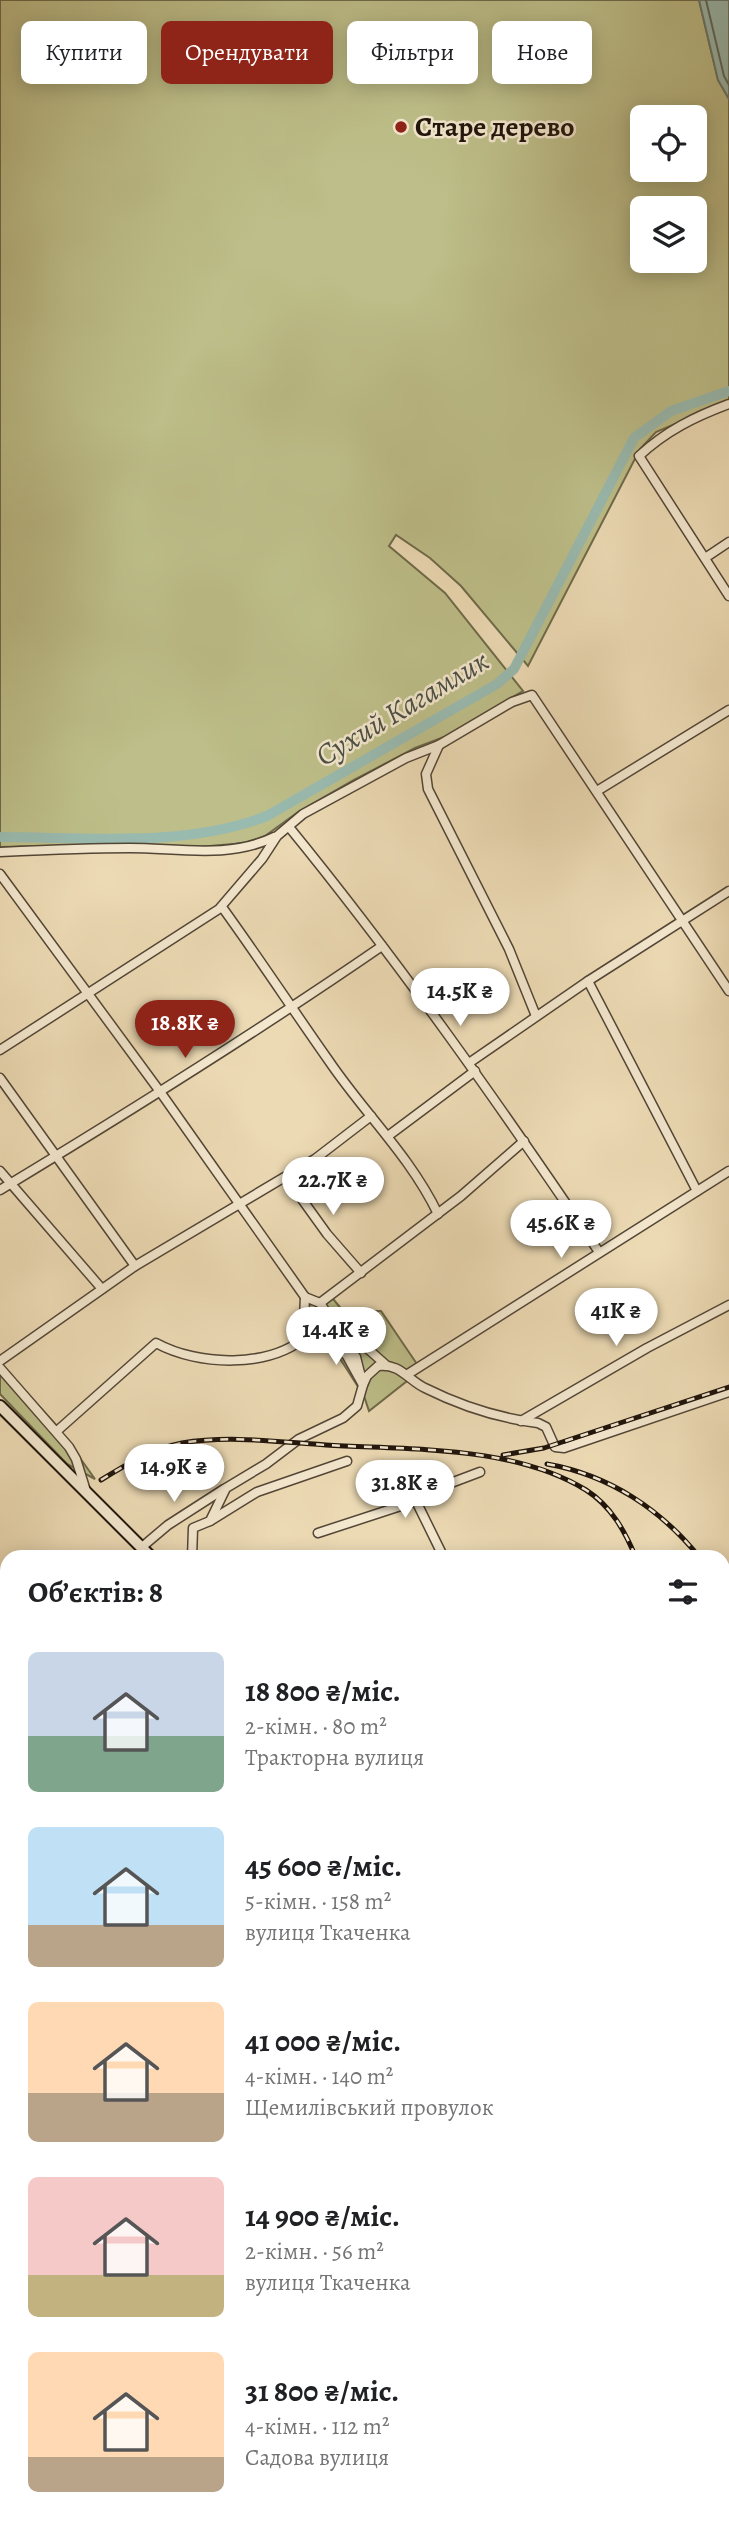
<!DOCTYPE html>
<html lang="uk">
<head>
<meta charset="utf-8">
<style>
	:root { --surface:#fff; --page:#f6f6f6; --text:#202124; --muted:#757577; --accent:#8f2418 }
	body { margin:0; font-family:Alegreya,serif; background:var(--page); color:var(--text); height:100vh; display:flex; flex-direction:column; font-size:26px; white-space:nowrap }
	* { box-sizing:border-box; margin:0 }
	p { font-size:23px; color:var(--muted) }
	.icon { flex:none; width:38px; height:38px; fill:none; stroke:currentColor; stroke-width:2; stroke-linecap:round; stroke-linejoin:round }
	.map { position:relative; flex:1; overflow:hidden }
	.sheet { position:absolute; left:0px; top:1550px; width:730px; height:975px; display:flex; flex-direction:column; background:var(--surface); border-radius:21px 21px 0 0; box-shadow:0 4px 18px #0003 }
	.sheet>* { flex:none }
	.hud { position:absolute; left:21px; top:21px; width:688px; height:63px; display:flex; gap:14px }
	.controls { position:absolute; left:630px; top:105px; display:grid; gap:14px }
	.controls a { display:grid; place-items:center; width:77px; height:77px; border-radius:10px; background:var(--surface); box-shadow:0 4px 18px #0003; font-size:35px }
	.price { position:absolute; translate:-50% -60px; padding:0 16px; border-radius:24px; background:#fff; color:#222; font-size:23px; line-height:46px; filter:drop-shadow(0 2px 4px #0008) }
	.price::after { content:''; position:absolute; left:50%; top:42px; width:21px; height:16px; margin-left:-10px; background:inherit; clip-path:polygon(0 0,100% 0,50% 100%) }
	.price.active { background:var(--accent); color:#fff }
	ul { padding:0; list-style:none }
	li { display:flex; align-items:center; gap:21px; height:175px; padding:0 28px }
	li span { display:grid; place-items:center; flex:none; width:196px; height:140px; border-radius:10px; color:#555 }
	li>.icon { margin-inline-start:auto }
	span .icon { width:84px; height:84px; fill:#fffc; stroke-width:1 }
	li b { font-size:30px }
	h2 { display:flex; justify-content:space-between; align-items:center; height:84px; padding:0 28px; font-size:30px }
	.tag { padding:0 24px; border-radius:10px; background:var(--surface); box-shadow:0 4px 18px #0003; font-size:24px; line-height:63px }
	.tag.active { background:var(--accent); color:#fff }
	.map>svg:first-child { display:block }
</style>
</head>
<body>
<div class="map">
<svg width="729" height="2524" viewBox="0 0 729 2524">
	<rect width="100%" height="100%" fill="#ecdab4"/>
	<filter id="stains"><feTurbulence type="fractalNoise" baseFrequency=".00286" numOctaves="4"/><feColorMatrix values="0 0 0 0 .2 0 0 0 0 .09 0 0 0 0 .02 0 0 0 .5 -.17"/></filter>
	<radialGradient id="worn" r=".72"><stop offset=".6" stop-color="#630" stop-opacity="0"/><stop offset="1" stop-color="#630" stop-opacity=".3"/></radialGradient>
	<g fill="#bdbe89" stroke="#6e6a4a" stroke-width="2" fill-rule="evenodd">
		<path d="M0,0h699l19,80 11,19v302l-73,31 -16,17 -112,217 -67,-80 -31,-28 -34,-23 -7,11 56,47 78,98 -79,46 -29,11 -61,32 -56,32 -33,24 -20,7 -47,4 -61,-3 -137,3zM642,117h53v53h-53zM642,208h53v53h-53z"/>
		<path d="M329,1294l14,17h38l40,59 -52,41 -5,-15 -36,-56 -25,9 -10,-34z"/>
		<path d="M0,1363l57,63 38,53 -28,-15 -67,-70z"/>
	</g>
	<path fill="#99baaf" stroke="#69786e" stroke-width="2" d="M699,0h30v99l-11,-19z"/>
	<g fill="none" stroke-linecap="round" stroke-linejoin="round">
		<path stroke="#5c685e" stroke-width="2" d="M706,0l18,76 5,9"/>
		<path stroke="#99baaf" stroke-width="10" d="M0,837c87,0 185,11 267,-21l230,-132 17,-15 120,-231 37,-27 58,-20"/>
		<defs>
			<g id="minor">
				<path d="M729,404c-35,13 -63,27 -90,52l90,140"/>
				<path d="M705,558l24,-16"/>
				<path d="M439,745l-13,29 2,15 81,160 27,67"/>
				<path d="M597,791l132,-81"/>
				<path d="M289,827c111,136 212,280 310,425"/>
				<path d="M0,852c43,-2 87,-4 130,-4 47,0 100,11 144,-11"/>
				<path d="M0,874l161,219 144,204 -1,21 4,17h18l18,4 12,18 7,28 4,-9 11,-10c22,-3 30,14 47,22 36,18 73,30 113,35l8,4 9,20 9,1 165,-56"/>
				<path d="M222,907c37,51 71,103 107,154 36,53 81,95 109,153"/>
				<path d="M588,981l109,210"/>
				<path d="M0,1050l219,-141 43,-50 15,-23 26,-22 103,-56 33,-13 73,-43 20,-7 197,296"/>
				<path d="M469,1063l119,-82 141,-90"/>
				<path d="M0,1078l135,188"/>
				<path d="M388,1136l87,-65"/>
				<path d="M0,1171l102,118"/>
				<path d="M286,1177l41,57 34,39"/>
				<path d="M0,1190c129,-78 257,-158 382,-244"/>
				<path d="M305,1297l15,6 24,36 24,10 18,16"/>
				<path d="M320,1303l141,-107 63,-55"/>
				<path d="M0,1361l135,-95 180,-107 56,-43"/>
				<path d="M0,1368l69,79 7,12 10,32"/>
				<path d="M408,1374l321,-203"/>
				<path d="M521,1421l126,-73 82,-43"/>
				<path d="M57,1431l99,-88c42,23 114,26 152,-8"/>
				<path d="M416,1501l28,57"/>
				<path d="M210,1521l47,-29 90,-31"/>
				<path d="M318,1533l98,-32 11,-9 53,-20"/>
				<path d="M142,1547l26,-22 56,-36"/>
				<path d="M192,1558l1,-30 17,-7 16,-33 40,-24 33,-25 44,-21 14,-12 6,-21 -16,-29 -18,-19"/>
				<path d="M723,1908l6,-3"/>
				<path d="M0,2265l7,-4"/>
				<path d="M723,2304l6,-3"/>
				<path d="M723,2438l6,-4"/>
				<path d="M0,2455l7,14"/>
				<path d="M0,2485l7,-4"/>
				<path d="M258,2518l3,6"/>
				<path d="M722,2518l4,6"/>
				<path d="M576,2524l10,-6"/>
			</g>
			<g id="secondary">
				<path d="M0,1406l152,152"/>
				<path d="M723,2115l6,-4"/>
				<path d="M463,2518l3,6"/>
			</g>
		</defs>
		<use href="#minor" stroke="#534636" stroke-width="11"/>
		<use href="#secondary" stroke="#20150c" stroke-width="14"/>
		<use href="#minor" stroke="#f3e7ce" stroke-width="8"/>
		<use href="#secondary" stroke="#f3e7ce" stroke-width="10"/>
		<defs>
			<g id="rail">
				<path d="M503,1455l41,-7 185,-61"/>
				<path d="M547,1464c62,11 114,45 153,94"/>
				<path d="M101,1480c26,-16 51,-31 81,-37 47,-8 97,-1 144,2 83,5 187,0 260,45 25,16 39,41 50,68"/>
				<path d="M723,1585l6,8"/>
			</g>
		</defs>
		<use href="#rail" stroke="#20150c" stroke-width="5"/>
		<use href="#rail" stroke="#f3e7ce" stroke-width="2.5" stroke-dasharray="8" stroke-linecap="butt"/>
	</g>
	<circle fill="#8f2418" stroke="#f3e7ce" stroke-width="2.5" cx="401" cy="127" r="7"/>
	<g text-anchor="middle" dominant-baseline="central" stroke-width="5" stroke-linejoin="round" paint-order="stroke">
		<g font-size="28" font-weight="bold" fill="#20150c" stroke="#f3e7ce" text-anchor="start">
			<text x="415" y="127">Старе дерево</text>
		</g>
		<g font-size="30" font-style="italic" fill="#4a4f45" stroke="#f3e7ce">
			<text transform="translate(402 708) rotate(-31)">Сухий Кагамлик</text>
		</g>
	</g>
	<rect width="100%" height="100%" filter="url(#stains)"/>
	<rect width="100%" height="100%" fill="url(#worn)"/>
</svg>
<div class="controls">
<a><svg class="icon" aria-label="locate" viewBox="0 0 24 24"><circle cx="12" cy="12" r="6"/><path d="M12 2v4M12 18v4M2 12h4M18 12h4"/></svg></a>
<a><svg class="icon" aria-label="layers" viewBox="0 0 24 24"><path d="M12 4l9 5-9 5-9-5zM3 14l9 5 9-5"/></svg></a>
</div>
<b class="price" style="left:460px;top:1028px">14.5K ₴</b>
<b class="price active" style="left:185px;top:1060px">18.8K ₴</b>
<b class="price" style="left:333px;top:1217px">22.7K ₴</b>
<b class="price" style="left:561px;top:1260px">45.6K ₴</b>
<b class="price" style="left:616px;top:1348px">41K ₴</b>
<b class="price" style="left:336px;top:1367px">14.4K ₴</b>
<b class="price" style="left:174px;top:1504px">14.9K ₴</b>
<b class="price" style="left:405px;top:1520px">31.8K ₴</b>
<div class="hud">
<a class="tag">Купити</a>
<a class="tag active">Орендувати</a>
<a class="tag">Фільтри</a>
<a class="tag">Нове</a>
</div>
<section class="sheet">
<h2>Об’єктів: 8<svg class="icon" aria-label="filters" viewBox="0 0 24 24"><path d="M4 7h16M4 17h16"/><circle cx="9" cy="7" r="2"/><circle cx="15" cy="17" r="2"/></svg></h2>
<ul>
<li><span style="background:linear-gradient(#c9d6e8 60%,#7fa58c 0)"><svg class="icon" aria-label="home" viewBox="0 0 24 24"><path d="M3 11l9-7 9 7M6 9v11h12V9"/></svg></span><div><b>18 800 ₴/міс.</b><p>2-кімн. · 80 m²</p><p>Тракторна вулиця</p></div></li>
<li><span style="background:linear-gradient(#bfe0f5 70%,#b9a48a 0)"><svg class="icon" aria-label="home" viewBox="0 0 24 24"><path d="M3 11l9-7 9 7M6 9v11h12V9"/></svg></span><div><b>45 600 ₴/міс.</b><p>5-кімн. · 158 m²</p><p>вулиця Ткаченка</p></div></li>
<li><span style="background:linear-gradient(#ffd9b3 65%,#b9a48a 0)"><svg class="icon" aria-label="home" viewBox="0 0 24 24"><path d="M3 11l9-7 9 7M6 9v11h12V9"/></svg></span><div><b>41 000 ₴/міс.</b><p>4-кімн. · 140 m²</p><p>Щемилівський провулок</p></div></li>
<li><span style="background:linear-gradient(#f6c9c9 70%,#c2b280 0)"><svg class="icon" aria-label="home" viewBox="0 0 24 24"><path d="M3 11l9-7 9 7M6 9v11h12V9"/></svg></span><div><b>14 900 ₴/міс.</b><p>2-кімн. · 56 m²</p><p>вулиця Ткаченка</p></div></li>
<li><span style="background:linear-gradient(#ffd9b3 75%,#b9a48a 0)"><svg class="icon" aria-label="home" viewBox="0 0 24 24"><path d="M3 11l9-7 9 7M6 9v11h12V9"/></svg></span><div><b>31 800 ₴/міс.</b><p>4-кімн. · 112 m²</p><p>Садова вулиця</p></div></li>
</ul>
</section>
</div>
</body>
</html>
